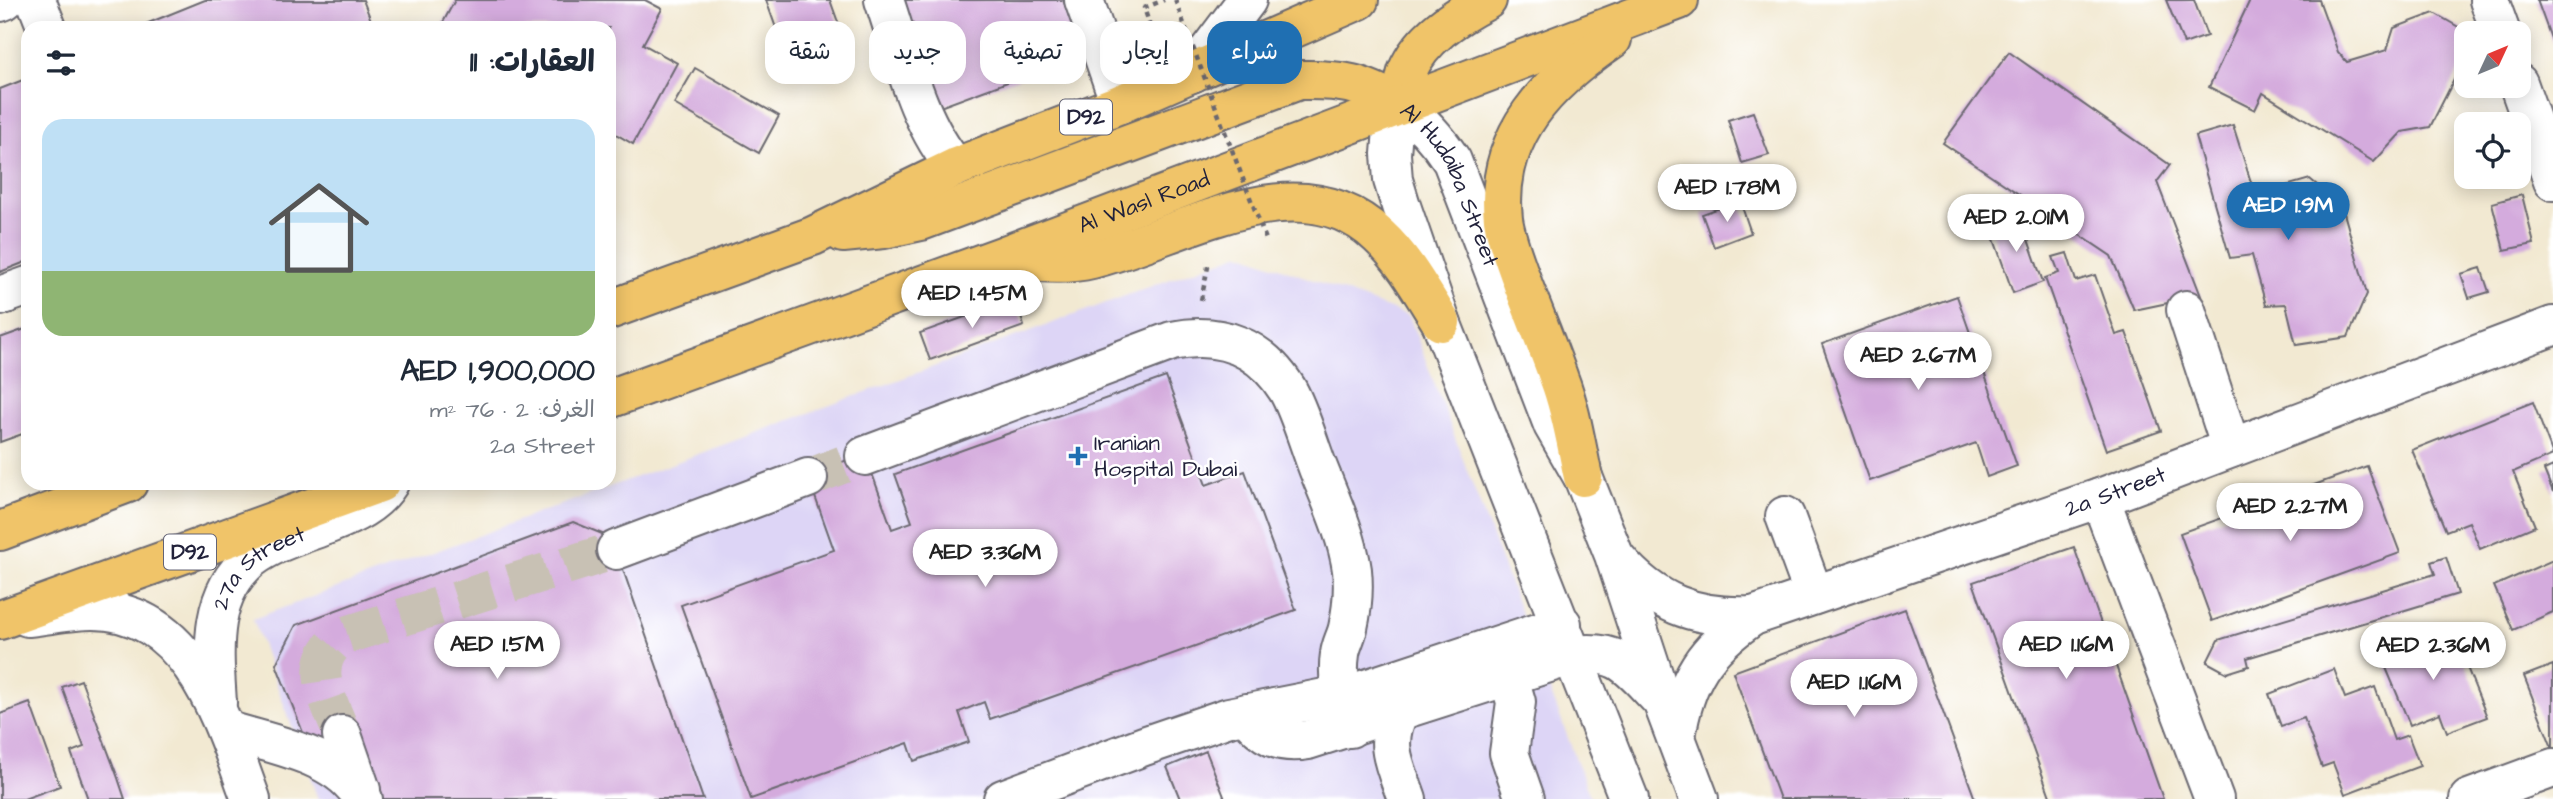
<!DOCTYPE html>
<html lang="ar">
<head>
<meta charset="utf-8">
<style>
	:root { --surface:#fff; --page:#f2f2f3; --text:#1f2937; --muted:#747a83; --accent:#1f6fb2 }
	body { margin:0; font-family:"Architects Daughter","Playpen Sans Arabic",sans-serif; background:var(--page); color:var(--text); direction:rtl; height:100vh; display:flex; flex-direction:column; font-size:26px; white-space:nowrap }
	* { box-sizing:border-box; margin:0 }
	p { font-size:23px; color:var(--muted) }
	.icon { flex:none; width:38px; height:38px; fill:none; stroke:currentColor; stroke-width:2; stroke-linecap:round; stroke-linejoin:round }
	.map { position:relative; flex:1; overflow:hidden; direction:ltr }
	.drawer { position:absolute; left:21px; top:21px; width:595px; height:469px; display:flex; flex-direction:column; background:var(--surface); border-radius:21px; box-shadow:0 4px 18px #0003; direction:rtl }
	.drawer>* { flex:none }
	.top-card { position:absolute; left:637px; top:21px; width:665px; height:63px; direction:rtl; display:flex; gap:14px }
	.needle { width:46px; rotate:46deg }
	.buttons { position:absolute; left:2454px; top:21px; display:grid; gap:14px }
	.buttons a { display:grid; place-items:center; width:77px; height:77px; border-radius:14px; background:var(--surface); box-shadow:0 4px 18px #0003; font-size:35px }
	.price { position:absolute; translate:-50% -60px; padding:0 16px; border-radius:24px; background:#fff; color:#222; font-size:23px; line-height:46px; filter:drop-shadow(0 2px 4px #0008) }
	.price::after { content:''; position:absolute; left:50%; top:42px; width:21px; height:16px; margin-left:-10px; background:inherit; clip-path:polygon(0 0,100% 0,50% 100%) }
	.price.active { background:var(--accent); color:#fff }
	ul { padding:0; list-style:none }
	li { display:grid; align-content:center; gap:14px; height:371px; padding:0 21px }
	li span { display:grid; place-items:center; height:217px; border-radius:21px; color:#555 }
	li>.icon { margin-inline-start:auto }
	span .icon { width:126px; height:126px; fill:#fffc; stroke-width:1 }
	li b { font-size:30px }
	h2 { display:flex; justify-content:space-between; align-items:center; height:84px; padding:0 21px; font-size:30px }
	.pill { padding:0 24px; border-radius:21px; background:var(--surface); box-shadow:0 4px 18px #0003; font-size:24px; line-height:63px }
	.pill.active { background:var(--accent); color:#fff }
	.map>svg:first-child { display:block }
</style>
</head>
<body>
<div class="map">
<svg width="2553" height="799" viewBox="0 0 2553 799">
	<rect width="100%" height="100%" fill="#fff"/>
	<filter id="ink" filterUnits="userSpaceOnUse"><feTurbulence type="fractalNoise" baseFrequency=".0143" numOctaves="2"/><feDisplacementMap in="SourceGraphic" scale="14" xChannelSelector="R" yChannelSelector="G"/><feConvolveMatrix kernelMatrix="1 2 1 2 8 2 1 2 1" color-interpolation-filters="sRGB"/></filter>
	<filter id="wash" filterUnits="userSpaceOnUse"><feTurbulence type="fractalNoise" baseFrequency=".00686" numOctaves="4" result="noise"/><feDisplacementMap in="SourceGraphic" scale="28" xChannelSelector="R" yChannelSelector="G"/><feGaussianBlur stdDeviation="1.57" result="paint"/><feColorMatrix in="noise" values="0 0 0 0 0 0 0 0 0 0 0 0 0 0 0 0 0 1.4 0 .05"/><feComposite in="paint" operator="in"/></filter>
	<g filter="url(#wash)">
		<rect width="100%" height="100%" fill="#f2e9d2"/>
		<path fill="#ddd5f6" d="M1241,253l168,63 182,483h-1273l-65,-180z"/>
		<g id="blocks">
			<g fill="#d4abdd">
				<path d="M205,0h158l11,28h-238z"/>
				<path d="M455,0h190l17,9 -19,35 34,19 -44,81 -24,-14v-102h-169z"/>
				<path d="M766,0h64l18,50 -57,20z"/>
				<path d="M891,0h172l20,54 -151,56z"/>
				<path d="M2166,0h28l13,36 -23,8z"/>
				<path d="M2250,0h69l19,52 9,10 40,-12 7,-22 40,-15 28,16 -2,39 -30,59 -28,5 -28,30 -111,-69 -8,17 -46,-23z"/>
				<path d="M2537,0h16v44z"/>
				<path d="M2009,52l161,113 -13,17 44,114 -67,14 -23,-54 -168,-113z"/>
				<path d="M695,68l84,48 -20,37 -85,-49z"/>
				<path d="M28,78v183l-28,11v-183z"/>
				<path d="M1753,112l16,43 -27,8 -14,-43z"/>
				<path d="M2233,125l22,70 55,-16 32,27 25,88 -19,43 -52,8 -10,-41 -20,1 -14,-50 -22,3 -35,-122z"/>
				<path d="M2522,195l12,49 -30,6 -12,-47z"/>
				<path d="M1740,201l11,32 -37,14 -12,-33z"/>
				<path d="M2019,214l24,68 -30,11 -24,-68z"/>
				<path d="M2067,253l9,28 19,-6 21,60 10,-3 35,99 -55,19 -61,-172 14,-5 -6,-16z"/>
				<path d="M2481,268l8,24 -20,6 -8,-24z"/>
				<path d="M1957,296l60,170 -30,11 -11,-34 -106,38 -48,-137z"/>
				<path d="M1015,299l9,27 -94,34 -10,-27z"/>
				<path d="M28,328v104l-28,10v-104z"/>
				<path d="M1166,377l40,108 39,-14 51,139 -306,109 -6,-17 -25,10 10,30 -55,19 -6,-18 -157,56 -70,-194 153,-55 -27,-76 58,-20 27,75 20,-7 -17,-48z"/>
				<path d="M2533,402l20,53 -40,17 22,54 -55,23 -11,-27 -23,9 -34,-81z"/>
				<path d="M2367,466l33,87 -188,68 -32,-88z"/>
				<path d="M2553,466v26l-9,-22z"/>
				<path d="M573,522l39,16 91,261h-320l-16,-38 -25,-26 -34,10 -32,-81 20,-39z"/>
				<path d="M2074,547l89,252h-112l-78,-217z"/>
				<path d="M2446,557l12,37 -211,64 2,8 -22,7 -20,-11 11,-22 217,-66 -4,-12z"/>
				<path d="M2553,560v52l-40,18 -19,-44z"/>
				<path d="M1905,609l70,190h-195l-47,-127z"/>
				<path d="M2433,629l11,28 16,-7 27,67 -40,15 -7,-19 -30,12 -31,-74z"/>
				<path d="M2553,665v85l-29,-74z"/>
				<path d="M2334,669l11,29 30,-11 19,53 14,-5 12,31 -75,28 -12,-31 -11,4 -18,-49 -23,8 -12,-32z"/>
				<path d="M81,680l37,98 7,21h-37l-17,-47 13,-5 -22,-60z"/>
				<path d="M30,703l30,83 -36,13h-24v-85z"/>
				<path d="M1206,751l19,48h-45l-13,-32z"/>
			</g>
		</g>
	</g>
	<g filter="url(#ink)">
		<use href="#blocks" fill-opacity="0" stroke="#6b6870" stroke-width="2"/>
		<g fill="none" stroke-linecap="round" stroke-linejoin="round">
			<g stroke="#c8c1b4" stroke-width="38" stroke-dasharray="38 19" stroke-linecap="butt">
				<path d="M808,478l57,-22"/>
				<path d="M342,735c-13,-36 -39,-74 4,-100l270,-85"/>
			</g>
			<defs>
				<g id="minor">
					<path d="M36,0l11,28"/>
					<path d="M884,0c18,53 34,125 72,167"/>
					<path d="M1084,0l36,104"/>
					<path d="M2489,0l12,33"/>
					<path d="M0,2l5,-2"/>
					<path d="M1192,73l55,-73"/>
					<path d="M2518,83l35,98"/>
					<path d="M0,296l28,-10"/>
					<path d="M2186,310l45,138"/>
					<path d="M865,456l307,-115c48,-10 88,5 115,48 12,20 22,56 31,79 13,33 29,67 34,102 2,19 0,40 -4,58 -2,9 -7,17 -8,26 -4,26 3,49 10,74"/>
					<path d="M2100,498l114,301"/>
					<path d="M1785,516l29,79"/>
					<path d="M616,550l192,-72"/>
					<path d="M1616,558c38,45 79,61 137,58"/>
					<path d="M28,617c21,-2 43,-7 64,-7 100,0 131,113 159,189"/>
					<path d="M1502,654l14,48 -7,51 16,46"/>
					<path id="s1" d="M217,703c-3,-50 -10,-107 34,-144 22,-17 52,-25 78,-35 23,-9 46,-19 60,-41"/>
					<path d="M1399,712c-17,33 -3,55 8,87"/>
					<path d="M1246,713c16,23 34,32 62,27l266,-85c45,-6 55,12 84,42"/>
					<path d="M226,730c46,15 113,24 137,69"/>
					<path d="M342,735l19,55"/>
					<path id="s2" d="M1676,737c9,-58 28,-88 77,-121l347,-118 453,-172"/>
					<path d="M1003,799l141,-53 85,-29 131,-26 202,-67"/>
					<path id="s3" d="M1629,799l-188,-477 -40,-116 -8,-26 -2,-26 2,-25 7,-24c22,16 37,33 52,56l101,264 30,52 31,78 48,146 37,98"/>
					<path d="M2469,799l84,-31"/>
				</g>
				<g id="major">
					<path d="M1400,105c3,-11 4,-23 7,-33 14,-34 49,-56 80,-72"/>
					<path d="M843,233l41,-4 37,-8 378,-141c44,-1 63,3 101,25"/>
					<path d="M1008,257c28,6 56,9 84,2 88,-21 206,-101 287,-23 26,24 43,56 62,86"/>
					<path d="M609,310l204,-74 143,-69 164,-63 239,-104"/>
					<path id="s4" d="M609,399l393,-143 677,-256"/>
					<path d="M1583,477c-7,-32 -12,-67 -24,-98 -11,-31 -24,-63 -36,-94 -7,-21 -17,-44 -20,-66 -9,-85 46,-137 109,-180"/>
					<path d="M0,531l128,-48"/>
					<path d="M0,620l380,-137"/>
				</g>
			</defs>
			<use href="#minor" stroke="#6b6870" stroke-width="42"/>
			<use href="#major" stroke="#6b6870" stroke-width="42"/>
			<g stroke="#6b6870" stroke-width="4.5" stroke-dasharray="5 5" stroke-linecap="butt">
				<path d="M1157,46l-13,-38 20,-8"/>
				<path d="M1201,300l7,-33 -2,-6"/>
			</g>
			<use href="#minor" stroke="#fff" stroke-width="38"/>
			<use href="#major" stroke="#f0c469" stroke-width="38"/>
			<path stroke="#6b6870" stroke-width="4.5" stroke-dasharray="5 5" stroke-linecap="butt" d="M1175,0l92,242"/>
		</g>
	</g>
	<path fill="#1f6fb2" stroke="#fff" stroke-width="2.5" d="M1074.5 445.5h7v7h7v7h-7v7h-7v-7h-7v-7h7z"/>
	<g text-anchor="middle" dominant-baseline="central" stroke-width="5" stroke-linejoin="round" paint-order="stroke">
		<g fill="#fff" stroke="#646476" stroke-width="2">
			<rect x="1060" y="99.5" width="52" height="35" rx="5"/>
			<rect x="164" y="534.5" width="52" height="35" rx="5"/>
		</g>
		<g font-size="21" font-weight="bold" fill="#22223b">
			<text x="1086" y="117">D92</text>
			<text x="190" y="552">D92</text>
		</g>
		<g font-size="23" fill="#22223b" stroke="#fff">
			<text stroke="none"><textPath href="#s3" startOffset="835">Al Hudaiba Street</textPath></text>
			<text stroke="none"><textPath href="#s4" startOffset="570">Al Wasl Road</textPath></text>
			<text stroke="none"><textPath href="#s2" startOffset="532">2a Street</textPath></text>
			<text stroke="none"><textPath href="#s1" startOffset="154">27a Street</textPath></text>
		</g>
		<g font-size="23" fill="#22223b" stroke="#fff" text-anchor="start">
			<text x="1094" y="443">Iranian<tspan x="1094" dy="26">Hospital Dubai</tspan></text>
		</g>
	</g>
</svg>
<div class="buttons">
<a><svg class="needle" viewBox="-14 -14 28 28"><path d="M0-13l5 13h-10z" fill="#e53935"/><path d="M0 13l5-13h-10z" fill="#747a83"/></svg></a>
<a><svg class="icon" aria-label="locate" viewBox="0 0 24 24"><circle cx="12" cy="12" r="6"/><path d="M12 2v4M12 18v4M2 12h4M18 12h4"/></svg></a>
</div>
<b class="price" style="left:1727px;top:224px">AED 1.78M</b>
<b class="price active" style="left:2288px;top:242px">AED 1.9M</b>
<b class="price" style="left:2016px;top:254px">AED 2.01M</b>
<b class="price" style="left:972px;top:330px">AED 1.45M</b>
<b class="price" style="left:1918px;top:392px">AED 2.67M</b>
<b class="price" style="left:2290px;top:543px">AED 2.27M</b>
<b class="price" style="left:985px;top:589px">AED 3.36M</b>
<b class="price" style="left:497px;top:681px">AED 1.5M</b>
<b class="price" style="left:2066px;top:681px">AED 1.16M</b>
<b class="price" style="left:2433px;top:682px">AED 2.36M</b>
<b class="price" style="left:1854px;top:719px">AED 1.16M</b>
<div class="top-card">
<a class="pill active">شراء</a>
<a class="pill">إيجار</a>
<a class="pill">تصفية</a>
<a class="pill">جديد</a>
<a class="pill">شقة</a>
</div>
<section class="drawer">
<h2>العقارات: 11<svg class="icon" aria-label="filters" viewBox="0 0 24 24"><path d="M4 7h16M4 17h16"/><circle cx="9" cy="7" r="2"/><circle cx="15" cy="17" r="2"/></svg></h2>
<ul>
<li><span style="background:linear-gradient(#bfe0f5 70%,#8fb573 0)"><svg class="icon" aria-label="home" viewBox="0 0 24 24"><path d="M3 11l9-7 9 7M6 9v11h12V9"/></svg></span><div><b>AED 1,900,000</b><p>الغرف: 2 · 76 m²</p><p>2a Street</p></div></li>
</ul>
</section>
</div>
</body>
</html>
